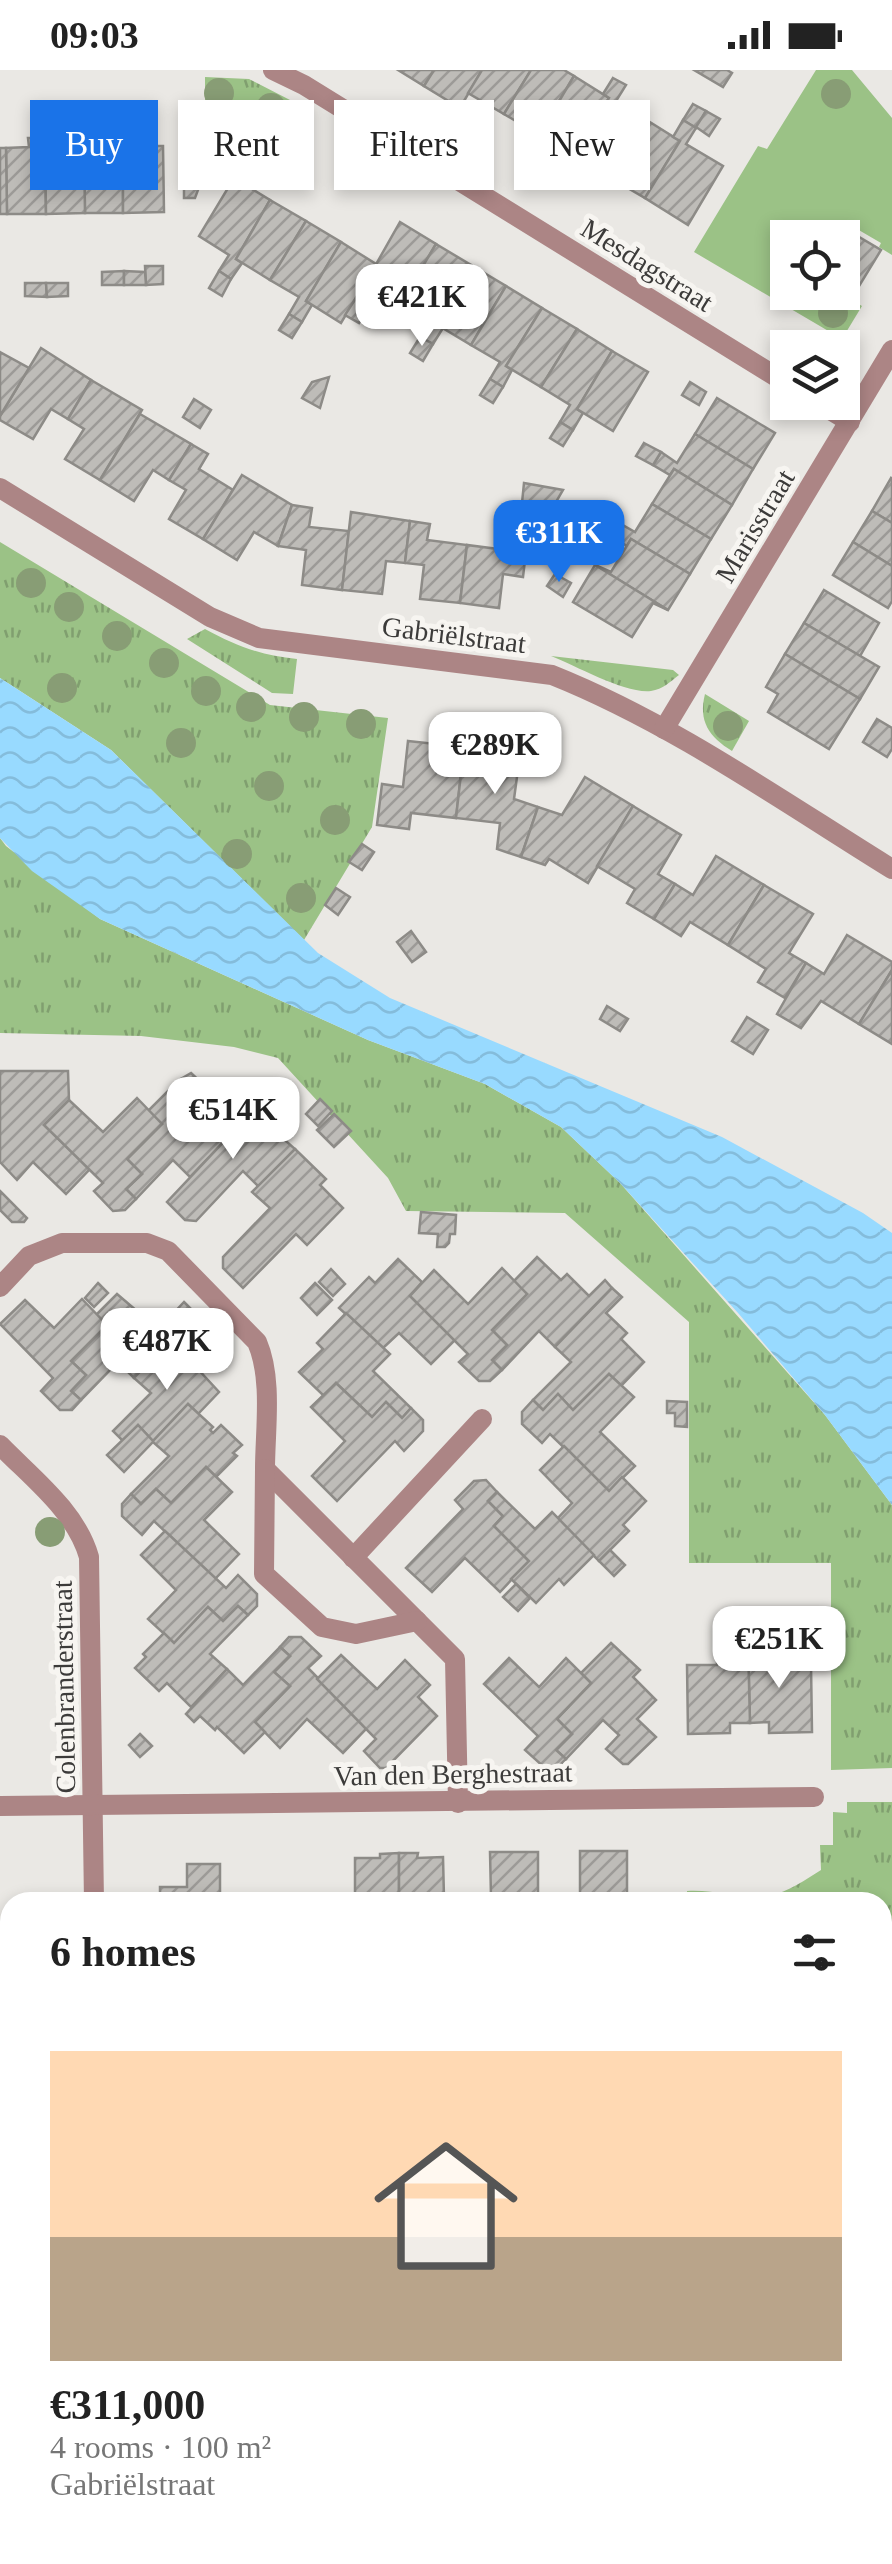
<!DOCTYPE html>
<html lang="en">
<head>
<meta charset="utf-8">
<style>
	:root { --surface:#fff; --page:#f2f2f2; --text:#222; --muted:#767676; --accent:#1a73e8 }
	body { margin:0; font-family:"Times New Roman",serif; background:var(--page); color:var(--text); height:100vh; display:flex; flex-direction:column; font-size:38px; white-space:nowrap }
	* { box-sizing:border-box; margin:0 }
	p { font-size:32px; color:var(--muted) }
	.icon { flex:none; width:55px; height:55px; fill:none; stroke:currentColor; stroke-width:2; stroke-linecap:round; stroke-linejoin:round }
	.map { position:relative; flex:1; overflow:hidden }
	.drawer { position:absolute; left:0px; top:1822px; width:892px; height:672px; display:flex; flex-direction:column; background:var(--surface); border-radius:30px 30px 0 0; box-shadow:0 5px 15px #0003 }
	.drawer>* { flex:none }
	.hud { position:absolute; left:30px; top:30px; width:832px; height:90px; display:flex; gap:20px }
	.controls { position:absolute; left:770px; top:150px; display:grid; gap:20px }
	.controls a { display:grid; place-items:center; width:90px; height:90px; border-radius:0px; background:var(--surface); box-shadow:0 5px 15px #0003; font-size:50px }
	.price { position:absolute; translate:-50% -85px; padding:0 22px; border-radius:20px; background:#fff; color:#222; font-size:32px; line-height:65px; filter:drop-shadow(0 2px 5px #0008) }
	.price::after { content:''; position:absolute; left:50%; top:60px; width:30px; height:22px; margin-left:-15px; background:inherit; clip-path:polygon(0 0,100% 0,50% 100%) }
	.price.active { background:var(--accent); color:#fff }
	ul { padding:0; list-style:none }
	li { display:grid; align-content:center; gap:20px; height:530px; padding:0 50px }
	li span { display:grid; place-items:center; height:310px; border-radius:0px; color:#555 }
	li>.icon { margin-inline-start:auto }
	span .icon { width:180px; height:180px; fill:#fffc; stroke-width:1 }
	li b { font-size:42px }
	h2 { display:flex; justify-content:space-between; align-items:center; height:120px; padding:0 50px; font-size:42px }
	.pill { padding:0 35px; border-radius:0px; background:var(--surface); box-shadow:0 5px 15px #0003; font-size:35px; line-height:90px }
	.pill.active { background:var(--accent); color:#fff }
	.status { display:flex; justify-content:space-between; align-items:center; height:70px; padding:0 50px; background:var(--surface); direction:ltr }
	.status svg { height:28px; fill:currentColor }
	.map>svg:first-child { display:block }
</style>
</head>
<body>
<div class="status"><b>09:03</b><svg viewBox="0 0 49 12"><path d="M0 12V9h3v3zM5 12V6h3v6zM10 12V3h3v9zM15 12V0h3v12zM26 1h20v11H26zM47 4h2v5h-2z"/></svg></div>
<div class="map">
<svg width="892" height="2494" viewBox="0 0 892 2494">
	<defs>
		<pattern id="grass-tufts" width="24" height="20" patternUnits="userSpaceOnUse" patternTransform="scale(2.5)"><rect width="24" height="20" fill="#9bc286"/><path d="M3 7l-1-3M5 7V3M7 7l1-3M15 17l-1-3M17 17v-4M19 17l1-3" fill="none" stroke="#809f6f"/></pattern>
		<pattern id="forest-firs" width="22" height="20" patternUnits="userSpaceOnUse" patternTransform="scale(2.5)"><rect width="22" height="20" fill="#9bc286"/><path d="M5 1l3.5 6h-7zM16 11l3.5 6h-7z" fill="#809f6f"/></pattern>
		<pattern id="water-waves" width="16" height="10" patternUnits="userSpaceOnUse" patternTransform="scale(2.5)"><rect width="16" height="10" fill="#98daff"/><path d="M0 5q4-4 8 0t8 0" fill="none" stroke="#84bcdb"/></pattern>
		<pattern id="building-hatch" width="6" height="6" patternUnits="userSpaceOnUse" patternTransform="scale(2.5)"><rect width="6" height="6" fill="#bebcb8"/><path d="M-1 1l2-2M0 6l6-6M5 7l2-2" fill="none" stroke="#9c9a97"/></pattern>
	</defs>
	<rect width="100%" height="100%" fill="#eae8e4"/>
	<g fill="url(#grass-tufts)">
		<path d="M205,7l44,2 41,21 -18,29 -30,-17 -37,-2z"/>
		<path d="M0,472l270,163 118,13 -16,109 -68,113 -193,-190 -111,-72z"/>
		<path d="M205,559c31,17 58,27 92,30l-4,35 -21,-1 -85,-54z"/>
		<path d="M551,586l122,14 6,5c-9,7 -16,14 -28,16 -26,3 -74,-25 -100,-35z"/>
		<path d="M705,624l44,27 -17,30c-23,-14 -34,-30 -27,-57z"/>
		<path d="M0,768l6,8 94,73 268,121 117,44 76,43 59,56 205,232 67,90v263l-61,2v-207h-142v-241l-124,-109 -159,-2 -18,-33 -110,-120 -44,-11 -93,-11 -141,-3z"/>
		<path d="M847,1732h45v393l-9,9 -1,-302h-195v-11c27,-2 60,9 83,5 17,-4 37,-17 51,-26l-1,-25h13v-33l14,1z"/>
		<path d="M892,2233v124l-9,3v-118z"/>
		<path d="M106,2485h155l-14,9h-154z"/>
		<path d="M736,2485h138l7,9h-154z"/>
	</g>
	<g fill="url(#forest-firs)">
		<path d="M892,2357v137h-11l-7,-9h8l1,-125z"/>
		<path d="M261,2485h144l-2,9h-156z"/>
	</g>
	<path fill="#9bc286" d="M816,0h36l40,48v137l-13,-8 2,-4 -36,-21 -10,15 -47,1v54h54l1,-7 7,5 -3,7 15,9 -20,33 -148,-87 64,-106 9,3z"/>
	<path fill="url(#water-waves)" d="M0,608l111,72 207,203 72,45 332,139 141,76 29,20v272l-67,-90 -87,-102 -118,-130 -59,-56 -76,-43 -117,-44 -268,-121 -68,-48 -32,-33z"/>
	<g fill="url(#building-hatch)" stroke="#8d8b87" stroke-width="2.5">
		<path d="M398,0h36l-10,16z"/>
		<path d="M434,0h48l-22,38 -36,-22z"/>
		<path d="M482,0h49l-27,44 -36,-21z"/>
		<path d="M531,0h33l10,6 -35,59 -35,-21z"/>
		<path d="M694,0h33l5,3 -9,14z"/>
		<path d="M574,6l35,22 -35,58 -35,-21z"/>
		<path d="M613,8l13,7 -10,16 29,18 -36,58 -35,-21 35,-58 -6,-4z"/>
		<path d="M693,34l13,7 -10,17 -13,-8z"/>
		<path d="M706,41l14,8 -11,17 -13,-9z"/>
		<path d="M645,49l35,22 -35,57 -36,-21z"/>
		<path d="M683,50l13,8 -10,16 37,22 -35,59 -43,-27 35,-57 -7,-4z"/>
		<path d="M106,67l17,1v75h-38l-1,-66 22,-1z"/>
		<path d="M139,67v9h24l1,66 -41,1v-75z"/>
		<path d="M28,68h17l1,76h-39l-1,-66 23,-1z"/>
		<path d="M45,68h16l1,8 22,1 1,66 -39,1z"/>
		<path d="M0,78h6l1,66h-7z"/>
		<path d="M184,101h21l-10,27h-11z"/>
		<path d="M234,108l36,22 -34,59 6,4 -11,16 -12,-8 10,-16 -30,-19z"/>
		<path d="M270,130l36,21 -36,59 -34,-21z"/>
		<path d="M306,151l35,21 -35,59 6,4 -10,17 -13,-8 10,-17 -29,-17z"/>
		<path d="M400,152l36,22 -35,59 -35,-21z"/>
		<path d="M844,158l37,22 -25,41 -14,-9v-44h-4z"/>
		<path d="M341,172l35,22 -35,59 -35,-22z"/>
		<path d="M436,174l35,21 -35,59 7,4 -10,16 -13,-7 10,-17 -29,-17z"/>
		<path d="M471,195l35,21 -35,59 -35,-21z"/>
		<path d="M145,196h18v18l-17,1z"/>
		<path d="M124,201v14h-22v-13z"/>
		<path d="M124,201l21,1 1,13h-22z"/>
		<path d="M219,201l12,8 -9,17 -13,-8z"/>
		<path d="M25,213h21l1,14 -22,-1z"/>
		<path d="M46,213h22v13l-21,1z"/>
		<path d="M506,216l36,22 -36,58 6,4 -9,17 -13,-8 10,-17 -29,-17z"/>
		<path d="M356,228l13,9 -10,16 -14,-8z"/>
		<path d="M542,238l35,21 -36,58 -35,-21z"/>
		<path d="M289,244l13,8 -10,16 -13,-8z"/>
		<path d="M577,259l35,22 -35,58 6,4 -10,17 -13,-8 10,-17 -29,-18z"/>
		<path d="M420,267l13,7 -10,17 -13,-8z"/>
		<path d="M41,278l50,32 -23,39 -17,-10 -18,30 -33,-19v-4z"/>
		<path d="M612,281l36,21 -35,59 -36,-22z"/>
		<path d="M0,282l29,16 -29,48z"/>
		<path d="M329,307l-9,31 -18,-10 10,-16z"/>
		<path d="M490,309l13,8 -10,16 -13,-8z"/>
		<path d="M91,310l51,30 -42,70 -35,-21 19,-30 -16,-10z"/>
		<path d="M690,312l16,10 -7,13 -17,-10z"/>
		<path d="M717,328l58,35 -22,36 -58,-35z"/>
		<path d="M194,329l17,11 -11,18 -17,-11z"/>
		<path d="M140,344l51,30 -22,36 -16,-10 -19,31 -34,-21z"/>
		<path d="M560,352l13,8 -10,16 -13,-8z"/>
		<path d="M695,364l58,35 -21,36 -58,-36 -4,6 -17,-10 8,-13 16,11z"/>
		<path d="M644,373l17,9 -8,13 -17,-9z"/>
		<path d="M191,374l17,10 -9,15 34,21 -30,49 -34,-20 17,-29 -17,-10z"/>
		<path d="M674,399l58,36 -21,34 -59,-35z"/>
		<path d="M242,405l50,30 -14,41 -24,-14 -17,28 -34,-21z"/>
		<path d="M891,408l1,1v44l-20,-12z"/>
		<path d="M524,413l39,7 -21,36 -22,-3z"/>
		<path d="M652,434l59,35 -21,35 -59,-35 -4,7 -16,-10 8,-13 16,9z"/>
		<path d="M292,435l20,3 -3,19 40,4 -7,59 -40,-5 4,-35 -28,-4z"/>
		<path d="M872,441l20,12v43l-39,-24z"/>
		<path d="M351,442l59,9 -5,42 -19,-2 -4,33 -40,-4z"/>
		<path d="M602,443l17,10 -8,13 -17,-10z"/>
		<path d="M410,451l20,3 -3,16 40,5 -7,58 -40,-4 4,-34 -19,-2z"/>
		<path d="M508,463l20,2 -5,42 -20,-3 -4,34 -39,-5 7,-58 39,5z"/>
		<path d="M631,469l59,35 -22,36 -73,-45 16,7z"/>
		<path d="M853,472l39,24v35l-4,7 -55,-33z"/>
		<path d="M595,495l73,45 -15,-7 -21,34 -59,-35z"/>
		<path d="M555,504l16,9 -8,14 -16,-11z"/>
		<path d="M824,520l55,33 -19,33 -56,-33z"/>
		<path d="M804,553l75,44 -19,32 -75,-45z"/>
		<path d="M785,584l75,45 -31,50 -61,-37 10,-18 -12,-7z"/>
		<path d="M877,649l15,9v21l-5,8 -24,-15z"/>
		<path d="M408,671l56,6 -8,71 -45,-5 -2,16 -32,-4 5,-41 21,3z"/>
		<path d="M464,677l56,8 -6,44 24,8 -17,50 -24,-8 3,-26 -44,-5z"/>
		<path d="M585,707l48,29 -45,77 -39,-24 -4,6 -24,-8 17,-50 24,8z"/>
		<path d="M633,736l48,29 -23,39 17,10 -21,35 -27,-16 8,-14 -38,-23z"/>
		<path d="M362,774l12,8 -12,18 -13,-8z"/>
		<path d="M716,786l48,29 -36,60 -38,-23 -9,14 -27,-17 21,-35 18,11z"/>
		<path d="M764,815l49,29 -24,39 17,10 -21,35 -27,-16 8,-13 -38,-24z"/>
		<path d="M336,818l14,9 -12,18 -13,-10z"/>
		<path d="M411,861l15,21 -14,10 -15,-20z"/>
		<path d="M847,865l45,27v8l-33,54 -38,-23 -20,27 -24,-14 29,-51 18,11z"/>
		<path d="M892,900v74l-33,-20z"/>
		<path d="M607,936l21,13 -8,12 -20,-12z"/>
		<path d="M747,947l21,13 -15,24 -21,-13z"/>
		<path d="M0,1001h68l1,29 -25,25 46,44 -24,25 -33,-32 -16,18 -17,-18z"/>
		<path d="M191,1003l20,19 -8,13 28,29 -41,43 -17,-17 -37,39 -10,-10 16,-15 -15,-15 35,-35 -14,-13 31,-31z"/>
		<path d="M137,1028l25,26 -35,35 15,15 -16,15 10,10 -11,11 -12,1 -19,-20 9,-8 -59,-58 25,-25 34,32z"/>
		<path d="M237,1028l58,51 -36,38 -16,-16 -47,50 -11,-1 -18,-18 64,-68 -10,-9 9,-10 -5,-5z"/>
		<path d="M320,1029l12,12 -14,15 -12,-12z"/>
		<path d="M334,1044l17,17 -17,16 -17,-17z"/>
		<path d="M295,1079l31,30 -6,6 23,23 -36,37 -11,-11 -53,54 -20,-20v-11l47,-49 -18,-16z"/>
		<path d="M0,1121l27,27 -3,4h-12l-12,-12z"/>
		<path d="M421,1142l35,3 -1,19h-5l-1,9 -4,4h-8l1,-13 -19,-1z"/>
		<path d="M537,1187l24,23 6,-6 22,22 16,-16 7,8 -57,59 -16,-16 -37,39 -10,-10 15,-15 -15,-15 35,-36 -14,-12z"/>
		<path d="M398,1189l24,23 -12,14 45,44 -24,24 -32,-31 -16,15 -44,-40 30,-31 6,6z"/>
		<path d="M502,1198l25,26 -35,36 15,15 -15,15 10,10 -12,11h-11l-20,-19 9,-8 -58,-58 24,-26 34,34z"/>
		<path d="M331,1199l14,15 -12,12 -14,-14z"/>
		<path d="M98,1213l10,10 -14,14 -9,-9z"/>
		<path d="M315,1213l17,17 -15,15 -16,-17z"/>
		<path d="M612,1218l10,9 -16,16 21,20 -6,6 23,23 -23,24 -12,-12 -36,36 -15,-16 -15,16 -10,-10 38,-38 -16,-15z"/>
		<path d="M117,1224l54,46 -37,38 -16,-16 -37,38 -10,-9 15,-16 -15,-14 36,-36 -11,-10z"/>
		<path d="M82,1229l25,26 -36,36 15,14 -15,16 10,9 -9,10h-12l-19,-19 12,-13 -53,-54 25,-24 29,28z"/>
		<path d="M184,1232l10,10 -15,14 -9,-9z"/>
		<path d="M346,1243l44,41 -17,17 38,37 -9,10 -16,-16 -14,15 -36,-34 -12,13 -25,-24 24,-23 -6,-6z"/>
		<path d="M187,1258l11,11 -12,12 -11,-11z"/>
		<path d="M171,1270l48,52 -21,22 -10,-10 -35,37 -15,-16 -15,16 -10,-10 38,-38 -17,-15z"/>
		<path d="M609,1304l25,23 -34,35 35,34 -26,25 -59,-57 -8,9 -20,-19v-12l11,-12 10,10 15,-16 15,16z"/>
		<path d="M336,1313l36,34 14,-15 16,16 9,-10 12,12v11l-19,20 -9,-10 -58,60 -25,-25 33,-35 -34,-34z"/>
		<path d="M667,1331l20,1v25l-12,-1v-13h-8z"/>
		<path d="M188,1334l25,23 -3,3 3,3 8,-8 21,20 -9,8 4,3 -21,21 -10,-10 -35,36 -15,-14 -15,15 -10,-10 38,-38 -16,-14 -29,30 -17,-17 31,-30 15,16z"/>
		<path d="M564,1376l45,45 13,-14 24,24 -23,24 6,6 -30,30 -42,-42 15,-16 -32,-33z"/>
		<path d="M206,1397l26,25 -28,28 35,34 -24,25 -61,-58 -12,14 -20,-19v-12l9,-10 10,10 15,-15 15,14z"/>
		<path d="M486,1410l11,12 -9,9 15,15 -9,10 35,35 -29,31 -35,-34 -33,34 -26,-24 57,-59 -8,-9 19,-19z"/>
		<path d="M497,1422l38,37 17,-17 42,43 -30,30 -5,-6 -23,24 -25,-24 18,-18 -35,-35 9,-10 -15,-15z"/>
		<path d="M165,1461l61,57 12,-13 19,19v12l-9,9 -10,-9 -15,15 -15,-14 -34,36 -26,-24 28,-29 -35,-35z"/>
		<path d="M610,1480l15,15 -11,11 -15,-15z"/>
		<path d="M516,1514l14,14 -12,13 -15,-14z"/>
		<path d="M238,1536l10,9 -38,39 17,15 -36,38 -24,-24 -8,8 -24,-23 11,-11 -3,-3 21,-21 10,10 34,-36 15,14z"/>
		<path d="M751,1552h17l1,22h-18z"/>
		<path d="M289,1567h12l20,19 -13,12 59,60 -24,25 -36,-34 -27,29 -25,-26 35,-36 -16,-14 16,-16 -10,-9z"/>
		<path d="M611,1573l29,27 -7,7 23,23 -19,19 19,18 -28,27h-5l-17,-15 13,-14 -16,-15 -37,39 -10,-9 16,-16 -15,-15 34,-36 -10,-10z"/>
		<path d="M780,1573l1,21h30l1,68 -43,1v-11l-19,1 -2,-79z"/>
		<path d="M717,1574h31l2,79h-20v10l-42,1 -1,-69h30z"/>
		<path d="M280,1577l10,9 -16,16 16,14 -35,36 10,10 -21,21 -27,-26 -2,3 -15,-14 -6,6 -8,-8 41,-45 16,16z"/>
		<path d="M341,1585l36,34 28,-29 25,25 -12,12 19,19 -51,52h-6l-16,-17 12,-12 -59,-60z"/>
		<path d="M509,1588l30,29 27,-29 25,25 -34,36 15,15 -16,16 10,9 -9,9h-12l-20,-18 13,-14 -54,-52z"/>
		<path d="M140,1664l12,12 -12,11 -11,-12z"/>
		<path d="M580,1781h47v51h-67l-1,-3h21z"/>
		<path d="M490,1782h48v50h-68v-4l21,-1z"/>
		<path d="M399,1783v49h-64v-2l20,-1v-41h25v-4z"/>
		<path d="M399,1783h19l-1,5 26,-1 1,41h20v4h-65z"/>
		<path d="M187,1794h33v38h-60v-15h27z"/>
		<path d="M10,2293v70l-10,6v-72z"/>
	</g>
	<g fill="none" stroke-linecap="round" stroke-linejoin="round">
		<g stroke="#ac8585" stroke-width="20">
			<path d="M273,0l31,15 484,299"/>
			<path d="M817,332l33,20"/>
			<path d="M0,418l210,129 49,21 293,37c120,48 230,126 340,194"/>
			<path d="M664,659l228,-379"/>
			<path d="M0,1217l29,-31 33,-13h85l21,8 89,91c16,37 8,88 8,127l190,190 3,144"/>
			<path d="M0,1375c32,33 76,66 89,112l5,345"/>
			<path d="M265,1399l-1,105 58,53 34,7 61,-13"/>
			<path d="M353,1488l129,-139"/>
			<path d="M0,1736l814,-9"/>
			<path d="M0,2213l10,-6"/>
		</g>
		<g stroke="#ac8585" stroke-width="20">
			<path d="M882,2212l10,-8"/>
			<path d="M553,2494l11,-9"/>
		</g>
	</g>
	<g fill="#889d75">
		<circle cx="219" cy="23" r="15"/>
		<circle cx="836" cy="24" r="15"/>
		<circle cx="271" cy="38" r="15"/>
		<circle cx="833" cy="243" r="15"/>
		<circle cx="31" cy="513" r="15"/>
		<circle cx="69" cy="537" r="15"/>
		<circle cx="117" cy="566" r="15"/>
		<circle cx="164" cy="593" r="15"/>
		<circle cx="62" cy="618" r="15"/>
		<circle cx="206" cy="621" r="15"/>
		<circle cx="251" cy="637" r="15"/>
		<circle cx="304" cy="647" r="15"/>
		<circle cx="361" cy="654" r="15"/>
		<circle cx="728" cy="656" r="15"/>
		<circle cx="181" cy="673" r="15"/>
		<circle cx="269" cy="716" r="15"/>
		<circle cx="335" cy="750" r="15"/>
		<circle cx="237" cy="784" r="15"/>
		<circle cx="301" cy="828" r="15"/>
		<circle cx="50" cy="1462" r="15"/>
	</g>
	<g text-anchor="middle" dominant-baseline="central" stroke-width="10" stroke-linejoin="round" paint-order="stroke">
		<g font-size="28" fill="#3c3b3a" stroke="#f7f5f1">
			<text transform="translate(647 195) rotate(32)">Mesdagstraat</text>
			<text transform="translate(755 456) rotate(-59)">Marisstraat</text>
			<text transform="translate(454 565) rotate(7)">Gabriëlstraat</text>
			<text transform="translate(64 1617) rotate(-91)">Colenbranderstraat</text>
			<text transform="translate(453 1704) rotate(-1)">Van den Berghestraat</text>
		</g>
	</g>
</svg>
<div class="controls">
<a><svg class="icon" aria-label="locate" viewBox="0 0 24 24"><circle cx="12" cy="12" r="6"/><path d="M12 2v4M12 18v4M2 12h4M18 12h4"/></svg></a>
<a><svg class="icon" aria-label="layers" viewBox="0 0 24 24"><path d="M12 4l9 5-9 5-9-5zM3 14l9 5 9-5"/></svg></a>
</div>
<b class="price" style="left:422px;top:279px">€421K</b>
<b class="price active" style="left:559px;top:515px">€311K</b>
<b class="price" style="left:495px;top:727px">€289K</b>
<b class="price" style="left:233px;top:1092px">€514K</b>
<b class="price" style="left:167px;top:1323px">€487K</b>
<b class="price" style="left:779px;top:1621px">€251K</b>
<div class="hud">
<a class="pill active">Buy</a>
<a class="pill">Rent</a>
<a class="pill">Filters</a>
<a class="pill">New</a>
</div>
<section class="drawer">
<h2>6 homes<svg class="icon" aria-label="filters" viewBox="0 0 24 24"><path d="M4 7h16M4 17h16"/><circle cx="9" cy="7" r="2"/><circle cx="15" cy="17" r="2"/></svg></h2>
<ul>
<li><span style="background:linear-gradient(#ffd9b3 60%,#b9a48a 0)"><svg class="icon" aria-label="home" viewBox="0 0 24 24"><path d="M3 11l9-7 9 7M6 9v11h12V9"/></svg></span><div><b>€311,000</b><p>4 rooms · 100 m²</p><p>Gabriëlstraat</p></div></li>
</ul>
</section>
</div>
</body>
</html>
